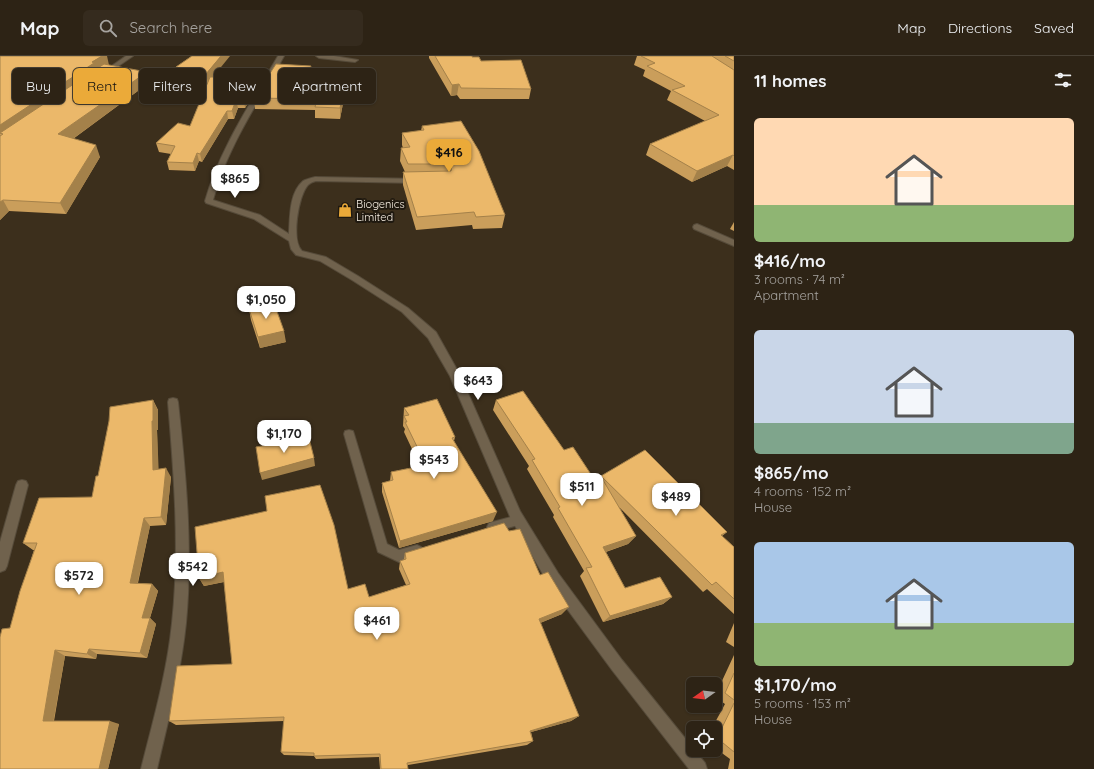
<!DOCTYPE html>
<html lang="en">
<head>
<meta charset="utf-8">
<style>
	:root { --surface:#2d2315; --page:#352b1e; --text:#f1f3f6; --muted:#a7a4a0; --line:#484034; --accent:#ebaa39 }
	body { margin:0; font-family:Quicksand,sans-serif; background:var(--page); color:var(--text); height:100vh; display:flex; flex-direction:column; font-size:15px; white-space:nowrap }
	* { box-sizing:border-box; margin:0 }
	p { font-size:13px; color:var(--muted) }
	.icon { flex:none; width:22px; height:22px; fill:none; stroke:currentColor; stroke-width:2; stroke-linecap:round; stroke-linejoin:round }
	.map { position:relative; flex:1; overflow:hidden }
	.side { display:flex; flex-direction:column; background:var(--surface); width:360px }
	.side>* { flex:none }
	.guide { position:absolute; left:12px; top:12px; width:380px; height:36px; display:flex; gap:8px }
	.needle { width:26px; rotate:256deg }
	.buttons { position:absolute; left:686px; top:621px; display:grid; gap:8px }
	.buttons a { display:grid; place-items:center; width:36px; height:36px; border-radius:6px; background:var(--surface); box-shadow:0 1px 3px #0004,0 0 0 1px var(--line); font-size:20px }
	.price { position:absolute; translate:-50% -34px; padding:0 9px; border-radius:8px; background:#fff; color:#222; font-size:13px; line-height:26px; filter:drop-shadow(0 1px 2px #0008) }
	.price::after { content:''; position:absolute; left:50%; top:24px; width:12px; height:9px; margin-left:-6px; background:inherit; clip-path:polygon(0 0,100% 0,50% 100%) }
	.price.selected { background:var(--accent); color:#111 }
	ul { padding:0; list-style:none }
	li { display:grid; align-content:center; gap:8px; height:212px; padding:0 20px }
	li span { display:grid; place-items:center; height:124px; border-radius:6px; color:#555 }
	li>.icon { margin-inline-start:auto }
	span .icon { width:72px; height:72px; fill:#fffc; stroke-width:1 }
	li b { font-size:17px }
	h2 { display:flex; justify-content:space-between; align-items:center; height:48px; padding:0 20px; font-size:17px }
	.chip { padding:0 14px; border-radius:6px; background:var(--surface); box-shadow:0 1px 3px #0004,0 0 0 1px var(--line); font-size:14px; line-height:36px }
	.chip.selected { background:var(--accent); color:#111 }
	header { display:flex; align-items:center; gap:24px; box-sizing:border-box; height:56px; padding:0 20px; background:var(--surface); border-bottom:1px solid var(--line) }
	header strong { font-size:19px }
	nav { display:flex; gap:22px; margin-inline-start:auto; font-size:14px }
	.search { width:280px; height:36px; background:var(--page); display:flex; align-items:center; gap:10px; box-sizing:border-box; padding:0 14px; border-radius:6px; color:var(--muted); font-size:15px }
	main { display:flex; flex:1; min-height:0 }
	.map>svg:first-child { display:block }
</style>
</head>
<body>
<header>
<strong>Map</strong>
<div class="search"><svg class="icon" aria-label="search" viewBox="0 0 24 24"><circle cx="10" cy="10" r="6"/><path d="M15 15l6 6"/></svg>Search here</div>
<nav><a>Map</a><a>Directions</a><a>Saved</a></nav>
</header>
<main>
<div class="map">
<svg width="734" height="713" viewBox="0 0 734 713">
	<rect width="100%" height="100%" fill="#3c2f1c"/>
	<g fill="none" stroke-linecap="round" stroke-linejoin="round">
		<defs>
			<g id="service">
				<path d="M316,0h18l24,4 -3,2 -36,-4z"/>
				<path d="M349,374l4,1 1,3 33,110 12,6 18,-5 4,2 2,4 -2,4 -22,7 -21,-10 -34,-118 1,-3z"/>
				<path d="M518,459l4,1 2,4 -2,4 -29,8 -4,-1 -2,-4 2,-4z"/>
			</g>
			<g id="minor">
				<path d="M126,0h7l-29,20h-4v-2z"/>
				<path d="M278,0h6c-26,47 -57,91 -71,144l47,15 29,19c1,-17 0,-41 14,-53 3,-2 8,-3 12,-4l106,2v4h-3l-102,-2c-4,1 -6,2 -8,4 -10,11 -17,56 -6,66l24,6 32,19 50,32 28,24 24,43 60,136 38,62 64,87 83,103 2,6h-18l-77,-99 -64,-87 -37,-64 -61,-143 -22,-38 -26,-26 -50,-32 -32,-19 -24,-6 -5,-6 -2,-8 -35,-22 -48,-16 -1,-2c15,-53 46,-98 73,-145z"/>
				<path d="M697,168l37,16v6l-40,-17 -1,-2 1,-2z"/>
				<path d="M173,342l4,1 1,3c8,73 15,148 8,221 -5,50 -18,98 -29,146h-16c12,-48 26,-96 31,-146 8,-73 2,-148 -4,-221l1,-3z"/>
				<path d="M22,424l4,1 2,4 -21,81 -2,4 -5,2v-30l16,-57 2,-4z"/>
			</g>
		</defs>
		<use href="#service" stroke="#564b3a" stroke-width="2"/>
		<use href="#minor" stroke="#564b3a" stroke-width="2"/>
		<use href="#service" fill="#70624d" fill-rule="evenodd"/>
		<use href="#minor" fill="#70624d" fill-rule="evenodd"/>
	</g>
	<g fill="#ca9e5b">
		<path d="M0,0l109,9h-1l42,17 -77,57 27,18 -34,57 -57,-3 -9,9z"/>
		<path d="M192,0l21,21h45l1,8 -14,23h-7l-4,11h-6l-26,43 -3,-1 -4,10 -26,-1 -2,-8 4,-8 -12,-2 -3,-9 34,-17 18,-43 -30,-7 -2,-9z"/>
		<path d="M429,0h43v1l59,32 -2,10h-69l-3,-4 -6,1 -22,-38z"/>
		<path d="M637,0h97v114l-7,-4 -35,16 -46,-27 4,-11 55,-23 -38,-21 4,-9 -28,-15 2,-6 -11,-5z"/>
		<path d="M312,21l-2,4 35,1v11l-5,26 -25,-1v-8l-60,-1 -1,-11z"/>
		<path d="M422,70l83,89 -3,13 -29,1 -1,-4 -56,5 -13,-45v-13h2l-5,-11 1,-13h2l-1,-3v-12l19,-2z"/>
		<path d="M734,166v9l-4,-2z"/>
		<path d="M249,253l37,33 -26,6 -9,-28z"/>
		<path d="M153,344l5,10v20h-1l1,39 13,8 -5,48 -16,1 -12,57 14,1 6,7 -8,27 6,6 -9,34 -50,-4 -1,5 -31,-3 -11,65 65,3 -11,45h-108l10,-141 24,-78h-1l-10,-7 69,-46 6,-21z"/>
		<path d="M496,344l68,50 30,29 7,-3 126,56 -5,4 12,11v67l-27,-25 -4,3 -84,-85 17,29 -8,8 -22,8 19,36 47,9 -9,7 -60,18 -23,-46 4,-5 -31,-54 1,-2 -27,-46 2,-3 -36,-56z"/>
		<path d="M404,352l51,29 -1,4 39,80 -94,27 -17,-56v-9l8,-2 1,-9 29,-6 -16,-34 1,-3 -2,-3z"/>
		<path d="M509,475l31,44 22,39 -22,9 39,93 -8,5 -40,11 2,9 -6,4 -119,20v4h-28l-1,-12 -63,2 -2,-3 -30,-1 -3,-3 3,-31 -108,4 -7,-4 63,-57 -8,-82 -20,4 -5,-8 149,11 21,8 37,-12 -7,-16 1,-8 4,-1 1,-7z"/>
		<path d="M734,567v24l-8,-5z"/>
		<path d="M734,599v114h-6l2,-10 -15,-11v-20h-3l13,-24 -10,-7v-1z"/>
	</g>
	<g fill="#a4814a">
		<path d="M102,0h5l2,9 -106,69h-3v-9l92,-63z"/>
		<path d="M221,0h9l-22,27 -2,-9z"/>
		<path d="M311,10l1,11 -7,14v-10z"/>
		<path d="M147,16l3,10 -87,64 -5,-12z"/>
		<path d="M258,21l1,8 -14,23 -1,-8z"/>
		<path d="M345,26v11l-5,26v-11z"/>
		<path d="M459,28l-2,11 -6,1 1,-11z"/>
		<path d="M236,44l2,8 -4,11 -2,-8z"/>
		<path d="M227,55l1,8 -26,43 -2,-8z"/>
		<path d="M96,89l4,12 -34,57 -6,-11z"/>
		<path d="M197,97l2,8 -4,10 -2,-8z"/>
		<path d="M733,99l-6,11 -35,16 5,-11z"/>
		<path d="M3,144l6,11 -9,9v-18z"/>
		<path d="M284,275l2,11 -26,6 -2,-11z"/>
		<path d="M153,344l5,10v20h-1l2,48 -6,-8 -1,-49z"/>
		<path d="M314,402l1,8 -53,14 -2,-7z"/>
		<path d="M166,412l5,9 -5,48 -5,-8z"/>
		<path d="M497,456l-4,9 -94,27 1,-7z"/>
		<path d="M144,462l6,8 -14,64 -6,-7z"/>
		<path d="M636,480l-8,8 -32,11 7,-8z"/>
		<path d="M223,516l5,9 -24,5 -5,-8z"/>
		<path d="M152,528l6,7 -10,33 -6,-6z"/>
		<path d="M672,541l-9,7 -60,18 7,-6z"/>
		<path d="M569,551l-7,7 -29,12 6,-7z"/>
		<path d="M150,562l6,6 -9,34 -7,-5z"/>
		<path d="M89,593l8,5 -1,5 -9,-5z"/>
		<path d="M55,594l10,6 -12,68 -10,-3z"/>
		<path d="M579,660l-8,5 -47,13 6,-3z"/>
		<path d="M110,665l9,3 -11,45h-9z"/>
	</g>
	<g fill="#ebb86a" stroke="#a4814a">
		<path d="M0,0h102l-10,6 2,1 -94,62z"/>
		<path d="M192,0h29l-15,18 -30,-7z"/>
		<path d="M435,0h37v1h7l2,4 40,-1 10,29 -70,-1 -2,-4 -7,1z"/>
		<path d="M641,0h71l22,14v86l-1,-1 -36,16 -47,-27 69,-29 -47,-25 13,-4 -38,-20 8,-3z"/>
		<path d="M725,0h9v5z"/>
		<path d="M104,8l43,8 -89,62 38,11 -36,58 -57,-3 -3,2v-66l3,-2 -3,-1z"/>
		<path d="M276,8l35,2 -6,15 40,1 -5,26 -25,-1 2,-8 -63,-1z"/>
		<path d="M210,21h48l-14,23h-8l-4,11h-5l-27,43 -3,-1 -4,10 -26,-1 8,-16 -19,-3 22,-20 12,3z"/>
		<path d="M461,65l18,30 26,64 -29,2 -2,-5 -57,5 -14,-45 48,-1 1,-6 -1,-1h-43l-7,-16 9,-1 -8,-14 22,-3 -2,-4z"/>
		<path d="M274,247l10,28 -26,6 -9,-28z"/>
		<path d="M523,335l41,59 9,-3 21,32 6,-4 36,61 -33,11 22,41 35,-11 12,20 -62,19 -24,-48 6,-1 -34,-59 2,-1 -28,-47 3,-1 -39,-59z"/>
		<path d="M437,343l18,38 -3,1 45,74 -97,29 -18,-58 11,-3 -2,-8 35,-7 -21,-43h2l-3,-6 5,-1 -5,-7z"/>
		<path d="M153,344v21h-1l1,49 13,-2 -5,49 -17,1 -14,65 22,1 -10,34h8l-10,35 -51,-4 -2,5 -32,-4 -12,71h67l-11,48h-99v-132l2,-8 8,-1 10,-37 17,-48h-14l16,-45 53,-1 4,-21h2l11,-55 1,-14z"/>
		<path d="M309,382l5,20 -54,15 -4,-26z"/>
		<path d="M645,394l82,82 -6,3 13,12v52l-18,-17 -4,3 -111,-109z"/>
		<path d="M320,429l14,40 14,64 17,-5 4,13 41,-13 -10,-23 6,-2 -1,-6 99,-30 5,8 11,-2 20,46 8,-3 21,35 -30,12 40,97 -49,15 3,10 -126,22 1,6h-27l-1,-15 -66,2v-3l-33,-1 3,-35 -115,4 8,-55 55,-2 -9,-92 -24,6 -4,-51 72,-16 -2,-15z"/>
		<path d="M734,617v27l-9,-7z"/>
		<path d="M734,647v49l-17,-14z"/>
	</g>
	<defs>
		<symbol id="shop-bare" viewBox="-9 -9 18 18"><path d="M-5-2.5h2.3a2.7 3.5 0 0 1 5.4 0H5L5.5 6h-11ZM-1.5-2.5h3a1.5 2.3 0 0 0-3 0Z" fill="#ebaa39" stroke="#1f1910" stroke-width="2.5" paint-order="stroke"/></symbol>
	</defs>
	<g fill-rule="evenodd">
		<use href="#shop-bare" x="335" y="144" width="20" height="20"/>
	</g>
	<g text-anchor="middle" dominant-baseline="central" stroke-width="4" stroke-linejoin="round" paint-order="stroke">
		<g font-size="11" fill="#f8efe3" stroke="#1f1910" text-anchor="start">
			<text x="356" y="148">Biogenics<tspan x="356" dy="13">Limited</tspan></text>
		</g>
	</g>
</svg>
<div class="buttons">
<a><svg class="needle" viewBox="-14 -14 28 28"><path d="M0-13l5 13h-10z" fill="#e53935"/><path d="M0 13l5-13h-10z" fill="#a7a4a0"/></svg></a>
<a><svg class="icon" aria-label="locate" viewBox="0 0 24 24"><circle cx="12" cy="12" r="6"/><path d="M12 2v4M12 18v4M2 12h4M18 12h4"/></svg></a>
</div>
<b class="price selected" style="left:449px;top:117px">$416</b>
<b class="price" style="left:235px;top:143px">$865</b>
<b class="price" style="left:266px;top:264px">$1,050</b>
<b class="price" style="left:478px;top:345px">$643</b>
<b class="price" style="left:284px;top:398px">$1,170</b>
<b class="price" style="left:434px;top:424px">$543</b>
<b class="price" style="left:582px;top:451px">$511</b>
<b class="price" style="left:676px;top:461px">$489</b>
<b class="price" style="left:193px;top:531px">$542</b>
<b class="price" style="left:79px;top:540px">$572</b>
<b class="price" style="left:377px;top:585px">$461</b>
<div class="guide">
<a class="chip">Buy</a>
<a class="chip selected">Rent</a>
<a class="chip">Filters</a>
<a class="chip">New</a>
<a class="chip">Apartment</a>
</div>
</div>
<section class="side">
<h2>11 homes<svg class="icon" aria-label="filters" viewBox="0 0 24 24"><path d="M4 7h16M4 17h16"/><circle cx="9" cy="7" r="2"/><circle cx="15" cy="17" r="2"/></svg></h2>
<ul>
<li><span style="background:linear-gradient(#ffd9b3 70%,#8fb573 0)"><svg class="icon" aria-label="home" viewBox="0 0 24 24"><path d="M3 11l9-7 9 7M6 9v11h12V9"/></svg></span><div><b>$416/mo</b><p>3 rooms · 74 m²</p><p>Apartment</p></div></li>
<li><span style="background:linear-gradient(#c9d6e8 75%,#7fa58c 0)"><svg class="icon" aria-label="home" viewBox="0 0 24 24"><path d="M3 11l9-7 9 7M6 9v11h12V9"/></svg></span><div><b>$865/mo</b><p>4 rooms · 152 m²</p><p>House</p></div></li>
<li><span style="background:linear-gradient(#a9c7e8 65%,#8fb573 0)"><svg class="icon" aria-label="home" viewBox="0 0 24 24"><path d="M3 11l9-7 9 7M6 9v11h12V9"/></svg></span><div><b>$1,170/mo</b><p>5 rooms · 153 m²</p><p>House</p></div></li>
</ul>
</section>
</main>
</body>
</html>
